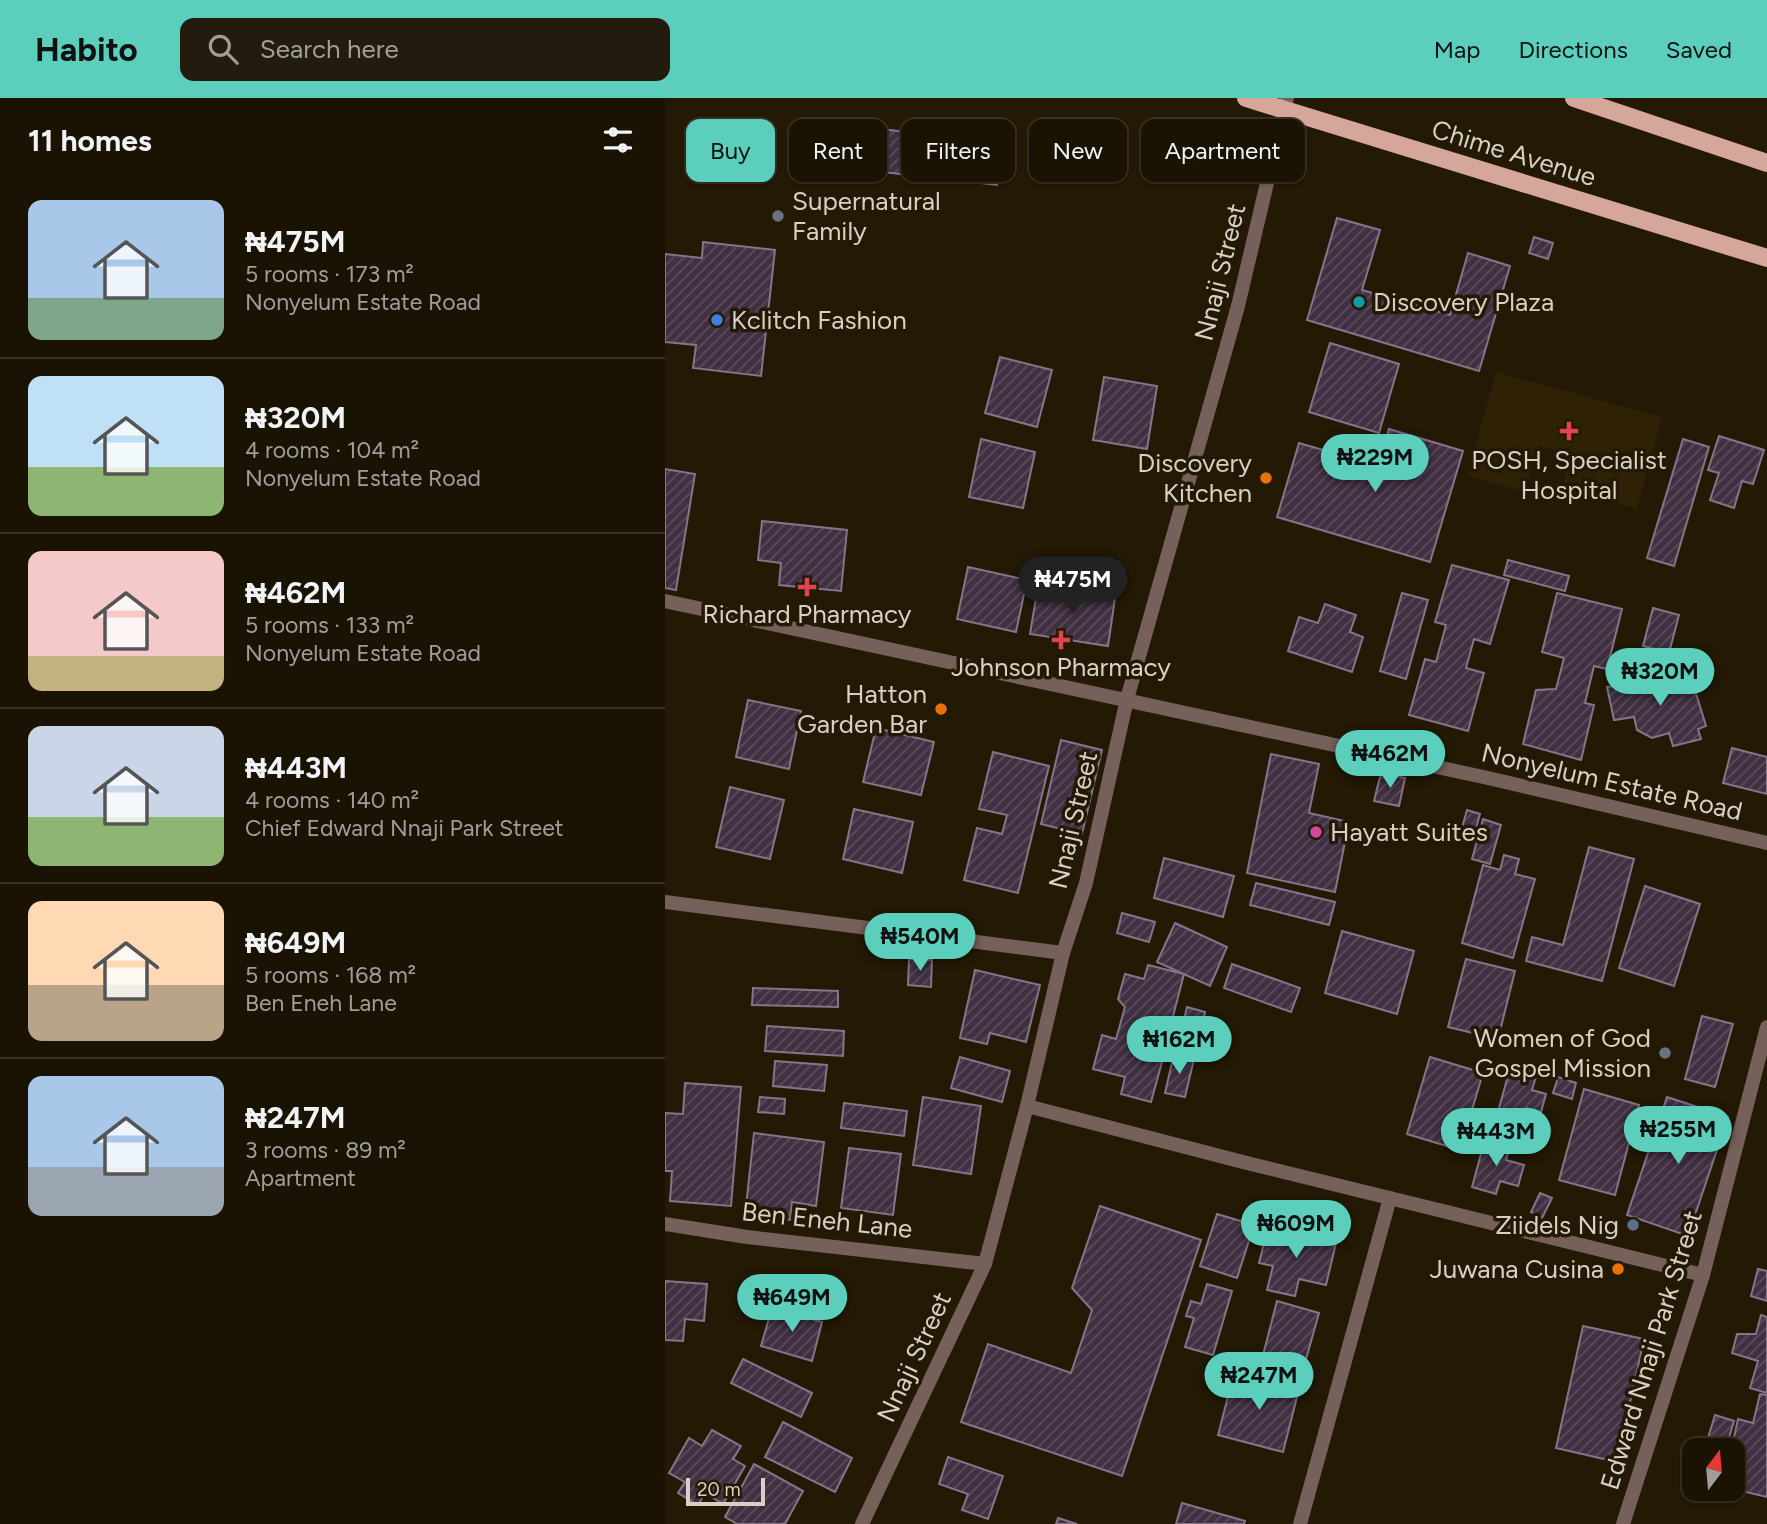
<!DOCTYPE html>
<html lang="en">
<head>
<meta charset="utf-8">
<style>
	:root { --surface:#1a1304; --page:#231c0e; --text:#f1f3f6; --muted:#9f9e9a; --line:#383226; --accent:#5bcebc }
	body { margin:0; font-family:Figtree,sans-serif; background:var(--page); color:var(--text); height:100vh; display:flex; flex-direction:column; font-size:26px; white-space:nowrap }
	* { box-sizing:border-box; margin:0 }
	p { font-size:23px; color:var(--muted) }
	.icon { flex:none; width:38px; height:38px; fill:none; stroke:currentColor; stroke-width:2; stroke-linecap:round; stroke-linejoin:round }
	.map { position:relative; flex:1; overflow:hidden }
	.sheet { display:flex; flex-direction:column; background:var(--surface); width:665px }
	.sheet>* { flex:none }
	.guide { position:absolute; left:21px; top:21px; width:665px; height:63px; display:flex; gap:14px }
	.needle { width:46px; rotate:16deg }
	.buttons { position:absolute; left:1017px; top:1340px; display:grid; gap:14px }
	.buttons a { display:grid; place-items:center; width:63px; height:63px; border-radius:14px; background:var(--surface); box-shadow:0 2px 5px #0004,0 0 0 2px var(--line); font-size:35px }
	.scale { position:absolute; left:21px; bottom:18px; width:79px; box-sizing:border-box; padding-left:7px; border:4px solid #d7d0c4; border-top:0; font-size:19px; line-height:24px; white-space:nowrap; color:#d7d0c4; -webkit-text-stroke:5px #231905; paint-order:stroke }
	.price { position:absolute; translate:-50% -60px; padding:0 16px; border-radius:24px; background:var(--accent); color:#111; font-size:23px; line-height:46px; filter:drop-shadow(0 2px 4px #0008) }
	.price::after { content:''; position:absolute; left:50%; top:42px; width:21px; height:16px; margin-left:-10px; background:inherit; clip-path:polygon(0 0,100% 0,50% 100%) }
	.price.current { background:#222; color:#fff }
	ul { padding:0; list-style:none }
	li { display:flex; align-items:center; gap:21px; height:175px; padding:0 28px }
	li+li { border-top:2px solid var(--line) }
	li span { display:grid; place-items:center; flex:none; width:196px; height:140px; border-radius:14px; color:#555 }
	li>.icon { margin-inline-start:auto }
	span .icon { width:84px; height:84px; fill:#fffc; stroke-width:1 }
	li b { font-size:30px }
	h2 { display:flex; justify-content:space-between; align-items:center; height:84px; padding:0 28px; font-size:30px }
	.tag { padding:0 24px; border-radius:14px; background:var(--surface); box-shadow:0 2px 5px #0004,0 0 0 2px var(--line); font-size:24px; line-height:63px }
	.tag.current { background:var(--accent); color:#111 }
	header { display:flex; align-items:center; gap:42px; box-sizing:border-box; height:98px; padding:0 35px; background:var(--accent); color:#111 }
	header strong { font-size:33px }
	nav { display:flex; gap:38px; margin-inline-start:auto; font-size:24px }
	.search { width:490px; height:63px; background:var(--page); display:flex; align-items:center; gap:18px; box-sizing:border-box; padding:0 24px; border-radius:14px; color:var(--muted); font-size:26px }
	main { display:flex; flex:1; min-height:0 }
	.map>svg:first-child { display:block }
</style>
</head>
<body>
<header>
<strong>Habito</strong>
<div class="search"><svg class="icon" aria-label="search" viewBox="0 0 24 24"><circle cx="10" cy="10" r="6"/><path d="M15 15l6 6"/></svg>Search here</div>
<nav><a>Map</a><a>Directions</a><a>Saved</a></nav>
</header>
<main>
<section class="sheet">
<h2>11 homes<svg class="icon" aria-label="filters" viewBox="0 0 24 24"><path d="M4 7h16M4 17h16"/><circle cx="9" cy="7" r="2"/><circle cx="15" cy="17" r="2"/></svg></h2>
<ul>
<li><span style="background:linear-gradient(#a9c7e8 70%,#7fa58c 0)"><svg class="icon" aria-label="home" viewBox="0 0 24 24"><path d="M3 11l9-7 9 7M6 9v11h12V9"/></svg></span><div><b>₦475M</b><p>5 rooms · 173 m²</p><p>Nonyelum Estate Road</p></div></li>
<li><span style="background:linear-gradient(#bfe0f5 65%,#8fb573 0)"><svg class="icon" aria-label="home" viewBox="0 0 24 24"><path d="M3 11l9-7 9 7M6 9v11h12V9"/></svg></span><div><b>₦320M</b><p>4 rooms · 104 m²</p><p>Nonyelum Estate Road</p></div></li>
<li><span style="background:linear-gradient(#f6c9c9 75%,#c2b280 0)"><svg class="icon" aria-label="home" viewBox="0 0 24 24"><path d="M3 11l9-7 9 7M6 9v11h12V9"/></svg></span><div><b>₦462M</b><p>5 rooms · 133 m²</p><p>Nonyelum Estate Road</p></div></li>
<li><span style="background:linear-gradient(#c9d6e8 65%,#8fb573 0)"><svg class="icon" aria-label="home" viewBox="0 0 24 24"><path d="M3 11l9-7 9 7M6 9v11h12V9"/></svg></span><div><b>₦443M</b><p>4 rooms · 140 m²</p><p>Chief Edward Nnaji Park Street</p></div></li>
<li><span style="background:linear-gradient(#ffd9b3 60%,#b9a48a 0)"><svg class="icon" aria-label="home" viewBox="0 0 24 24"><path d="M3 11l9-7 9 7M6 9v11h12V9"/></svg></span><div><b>₦649M</b><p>5 rooms · 168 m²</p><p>Ben Eneh Lane</p></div></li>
<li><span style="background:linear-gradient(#a9c7e8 65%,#9aa5b1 0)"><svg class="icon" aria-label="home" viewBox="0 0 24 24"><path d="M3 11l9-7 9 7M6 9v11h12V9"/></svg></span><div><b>₦247M</b><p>3 rooms · 89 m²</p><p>Apartment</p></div></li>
</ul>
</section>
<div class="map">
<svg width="1102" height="1426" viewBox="0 0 1102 1426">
	<defs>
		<pattern id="building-hatch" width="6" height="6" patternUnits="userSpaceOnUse" patternTransform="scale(1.75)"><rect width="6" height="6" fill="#403042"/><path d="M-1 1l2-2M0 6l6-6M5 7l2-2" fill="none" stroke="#5b4d5c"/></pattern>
	</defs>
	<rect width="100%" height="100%" fill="#231905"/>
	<path fill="#2f2105" d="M831,274l166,45 -25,92 -75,-20 9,-34 -33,-9 -13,46 -58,-16z"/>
	<g fill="url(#building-hatch)" stroke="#867488" stroke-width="2">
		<path d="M169,26l167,18 -4,43 -167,-19z"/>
		<path d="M672,120l43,12 -18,60 88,25 18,-62 42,13 -31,105 -172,-51z"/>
		<path d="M869,139l19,6 -5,16 -19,-6z"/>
		<path d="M38,144l72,8 -14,126 -68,-8 3,-23 -31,-3v-88l37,4z"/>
		<path d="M665,245l69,21 -20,69 -70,-21z"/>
		<path d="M335,259l52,13 -15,57 -52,-14z"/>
		<path d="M439,279l53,9 -10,63 -54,-9z"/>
		<path d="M724,331l74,22 -33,111 -153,-45 22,-74 79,23z"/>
		<path d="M1054,338l45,14 -11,34 -11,-3 -8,27 -24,-8 9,-27 -11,-3z"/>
		<path d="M316,341l54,13 -12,56 -54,-11z"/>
		<path d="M1018,341l26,8 -35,119 -27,-8z"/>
		<path d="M0,371l30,5 -19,116 -11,-2z"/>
		<path d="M97,423l85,9 -6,61 -62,-6 2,-22 -23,-3z"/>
		<path d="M843,462l61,16 -4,15 -61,-16z"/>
		<path d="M787,467l57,15 -19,64 -16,-5 -8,29 18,5 -16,58 -59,-16 16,-56 11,3 10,-37 -11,-3z"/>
		<path d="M303,469l59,13 -11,52 -59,-13z"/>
		<path d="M373,488l77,12 -7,48 -78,-12z"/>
		<path d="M737,495l26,7 -22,79 -26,-8z"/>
		<path d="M892,495l65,16 -15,60 -13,-3 -9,37 9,2 -13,55 -58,-16 13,-54 20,-1 8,-31 -22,-6z"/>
		<path d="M660,506l31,11 -6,17 13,5 -11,35 -64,-21 11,-34 19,6z"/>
		<path d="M988,510l26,7 -10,38 -26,-7z"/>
		<path d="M999,579l30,10 12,39 -8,3 3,10 -28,7 -4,-13 -17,5 -15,-8 -3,-13 -20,3 -7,-33z"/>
		<path d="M83,602l53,11 -12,58 -53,-12z"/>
		<path d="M211,630l58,14 -13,53 -58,-13z"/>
		<path d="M396,642l41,10 -20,84 -41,-10z"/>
		<path d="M1067,650l35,9v37l-44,-11z"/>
		<path d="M328,654l56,14 -31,127 -54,-13 13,-52 25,6 5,-19 -28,-6z"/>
		<path d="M606,656l48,10 -10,49 40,9 -14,70 -88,-19z"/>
		<path d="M716,675l24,5 -6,28 -25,-5z"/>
		<path d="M65,689l54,13 -14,59 -54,-12z"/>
		<path d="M189,711l59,13 -11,51 -59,-14z"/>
		<path d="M802,712l13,4 -6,21 -13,-4z"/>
		<path d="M818,721l18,6 -11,39 -18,-5z"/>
		<path d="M924,749l45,12 -32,122 -76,-20 6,-24 31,8z"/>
		<path d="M839,757l15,4 -4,15 20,5 -22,79 -51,-15 21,-78 17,5z"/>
		<path d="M499,760l70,18 -11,41 -69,-19z"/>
		<path d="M591,785l79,19 -6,23 -79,-20z"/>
		<path d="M980,788l55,18 -26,82 -55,-18z"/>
		<path d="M457,815l33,9 -6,20 -32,-9z"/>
		<path d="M510,825l52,24 -17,39 -53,-24z"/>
		<path d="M677,833l72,20 -17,63 -72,-21z"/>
		<path d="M244,861l23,1 -1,27 -23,-2z"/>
		<path d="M801,861l49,12 -17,68 -50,-12z"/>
		<path d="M567,866l68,24 -9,24 -67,-24z"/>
		<path d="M483,867l36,9 -13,50 -16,-5 -7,27 17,5 -14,51 -30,-8 4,-17 -32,-8 9,-34 14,4 9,-32 -7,-8 7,-25 19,5z"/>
		<path d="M310,872l65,15 -14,57 -36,-9 -3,11 -27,-6z"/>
		<path d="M88,890l85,3v16l-86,-2z"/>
		<path d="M522,909l18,5 -8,37 -19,-4z"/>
		<path d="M1037,918l31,8 -18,63 -30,-8z"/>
		<path d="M102,928l77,5 -1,25 -78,-5z"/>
		<path d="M509,956l20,5 -9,38 -20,-4z"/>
		<path d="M295,959l50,14 -8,31 -51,-14z"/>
		<path d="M765,959l53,16 -23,77 -53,-16z"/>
		<path d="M110,963l52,4 -3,26 -51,-5z"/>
		<path d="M846,967l26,8 -5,17 14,4 -5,18 -14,-4 -4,15 -26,-8z"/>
		<path d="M893,979l18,6 -4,16 -19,-6z"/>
		<path d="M20,985l56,4 -10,119 -61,-5 2,-30h-7v-58l18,1z"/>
		<path d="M919,991l55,16 -24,90 -56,-15z"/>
		<path d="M95,999l25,2 -1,15 -26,-2z"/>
		<path d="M258,999l58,9 -10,68 -58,-9z"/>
		<path d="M1002,999l61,20 -40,119 -61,-21z"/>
		<path d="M179,1005l63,8 -3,25 -63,-8z"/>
		<path d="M89,1035l70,9 -8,64 -24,-4 -2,18 -45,-5z"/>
		<path d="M820,1041l25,7 -4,14 18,5 -6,21 -18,-5 -4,13 -24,-7z"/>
		<path d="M184,1050l52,6 -8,61 -52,-7z"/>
		<path d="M875,1095l12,5 -10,20 -11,-6z"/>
		<path d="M435,1108l101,34 -79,236 -161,-54 27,-78 83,29 21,-63 -20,-22z"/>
		<path d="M552,1116l37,11 -17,53 -37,-12z"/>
		<path d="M603,1129l68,16 -10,42 -27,-6 -4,17 -28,-6 6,-24 -14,-3z"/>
		<path d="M1093,1171l9,2v30l-16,-5z"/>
		<path d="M0,1183l42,3 -3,37 -19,-2 -2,22 -18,-1z"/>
		<path d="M542,1186l25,7 -19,64 -28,-8 9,-29 -8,-2 5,-15 10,3z"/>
		<path d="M612,1203l42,12 -16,57 -41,-11z"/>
		<path d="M107,1210l50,14 -10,39 -51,-15z"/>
		<path d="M1096,1217l6,2v76l-17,-5 8,-27 -26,-8 5,-19h19z"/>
		<path d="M918,1228l61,13 -27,123 -61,-14z"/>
		<path d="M78,1261l69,34 -11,24 -70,-34z"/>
		<path d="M569,1275l65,16 -16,63 -65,-17z"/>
		<path d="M1095,1296l7,1v102l-34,-8 -2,-38 7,-32 15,4z"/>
		<path d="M1050,1317l19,6 -9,30h-21z"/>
		<path d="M118,1324l69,36 -17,34 -70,-35z"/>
		<path d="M47,1332l29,16 -8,13 12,7 -22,38 -18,-11 -7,12 -20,-12 7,-11 -16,-9 20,-35 13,8z"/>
		<path d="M283,1359l55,19 -15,43 -26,-9 6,-16 -29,-10z"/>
		<path d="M89,1366l49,27 -18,33h-48l-12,-7z"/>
		<path d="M517,1405l63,18 -1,3h-68z"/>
		<path d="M393,1420l19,6h-21z"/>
	</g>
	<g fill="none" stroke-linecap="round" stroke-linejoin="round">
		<g stroke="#76605a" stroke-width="14">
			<path d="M0,503l823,177 279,65"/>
			<path d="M0,804l398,51"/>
			<path d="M362,1008l216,56 460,113"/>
			<path d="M0,1126l82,13 238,27"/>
			<path d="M197,1426l123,-260 42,-158 36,-153 23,-70 41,-184 111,-393 49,-208"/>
			<path d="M635,1426l90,-326"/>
			<path d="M958,1426l80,-249 64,-248"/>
		</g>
		<g stroke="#d5a69a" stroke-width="18">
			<path d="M581,0l521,160"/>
			<path d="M909,0l193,65"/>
		</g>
	</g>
	<g fill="#6b7280" stroke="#231905" stroke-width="2.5">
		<circle cx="113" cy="118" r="7"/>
		<circle cx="1000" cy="955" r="7"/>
	</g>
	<circle fill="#0f9aa8" stroke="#231905" stroke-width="2.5" cx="694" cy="204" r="7"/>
	<circle fill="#3f7fe0" stroke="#231905" stroke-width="2.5" cx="52" cy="222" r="7"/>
	<g fill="#e0444e" stroke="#231905" stroke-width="2.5">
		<path d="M900.5 322.5h7v7h7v7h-7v7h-7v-7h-7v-7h7z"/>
		<path d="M138.5 478.5h7v7h7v7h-7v7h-7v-7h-7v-7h7z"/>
		<path d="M392.5 531.5h7v7h7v7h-7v7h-7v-7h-7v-7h7z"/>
	</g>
	<g fill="#e8710a" stroke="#231905" stroke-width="2.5">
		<circle cx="601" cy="380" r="7"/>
		<circle cx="276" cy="611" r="7"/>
		<circle cx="953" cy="1171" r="7"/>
	</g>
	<circle fill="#d1479c" stroke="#231905" stroke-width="2.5" cx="651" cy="734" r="7"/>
	<circle fill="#5c6f8a" stroke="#231905" stroke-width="2.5" cx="968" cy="1127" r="7"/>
	<g text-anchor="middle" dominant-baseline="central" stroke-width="7" stroke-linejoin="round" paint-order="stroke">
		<g font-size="26" fill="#d7d0c4" stroke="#231905">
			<text transform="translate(849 55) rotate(17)">Chime Avenue</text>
			<text transform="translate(555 174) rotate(-76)">Nnaji Street</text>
			<text transform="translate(947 684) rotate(13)">Nonyelum Estate Road</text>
			<text transform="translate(408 722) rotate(-77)">Nnaji Street</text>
			<text transform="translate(162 1122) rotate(6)">Ben Eneh Lane</text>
			<text transform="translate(986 1252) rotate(-73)">Edward Nnaji Park Street</text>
			<text transform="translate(249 1259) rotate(-65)">Nnaji Street</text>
		</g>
		<g font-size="26" fill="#d7d0c4" stroke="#231905" text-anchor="end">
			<text x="127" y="103" text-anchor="start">Supernatural<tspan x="127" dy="30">Family</tspan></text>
			<text x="708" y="204" text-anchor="start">Discovery Plaza</text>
			<text x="66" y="222" text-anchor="start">Kclitch Fashion</text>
			<text x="904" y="362" text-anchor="middle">POSH, Specialist<tspan x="904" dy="30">Hospital</tspan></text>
			<text x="587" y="365">Discovery<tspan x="587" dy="30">Kitchen</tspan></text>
			<text x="142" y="516" text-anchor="middle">Richard Pharmacy</text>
			<text x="396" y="569" text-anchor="middle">Johnson Pharmacy</text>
			<text x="262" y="596">Hatton<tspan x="262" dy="30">Garden Bar</tspan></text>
			<text x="665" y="734" text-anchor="start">Hayatt Suites</text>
			<text x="986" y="940">Women of God<tspan x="986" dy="30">Gospel Mission</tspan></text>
			<text x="954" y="1127">Ziidels Nig</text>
			<text x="939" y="1171">Juwana Cusina</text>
		</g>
	</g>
</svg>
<div class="buttons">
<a><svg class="needle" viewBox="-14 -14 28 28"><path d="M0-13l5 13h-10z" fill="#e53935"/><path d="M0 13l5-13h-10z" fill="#9f9e9a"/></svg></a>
</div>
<div class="scale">20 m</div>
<b class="price" style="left:710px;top:396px">₦229M</b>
<b class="price current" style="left:408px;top:518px">₦475M</b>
<b class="price" style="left:995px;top:610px">₦320M</b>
<b class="price" style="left:725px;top:692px">₦462M</b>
<b class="price" style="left:255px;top:875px">₦540M</b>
<b class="price" style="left:514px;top:978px">₦162M</b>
<b class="price" style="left:1013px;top:1068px">₦255M</b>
<b class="price" style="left:831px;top:1070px">₦443M</b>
<b class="price" style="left:631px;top:1162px">₦609M</b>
<b class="price" style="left:127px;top:1236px">₦649M</b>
<b class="price" style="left:594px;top:1314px">₦247M</b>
<div class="guide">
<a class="tag current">Buy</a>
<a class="tag">Rent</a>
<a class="tag">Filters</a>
<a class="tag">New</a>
<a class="tag">Apartment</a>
</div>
</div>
</main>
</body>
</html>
